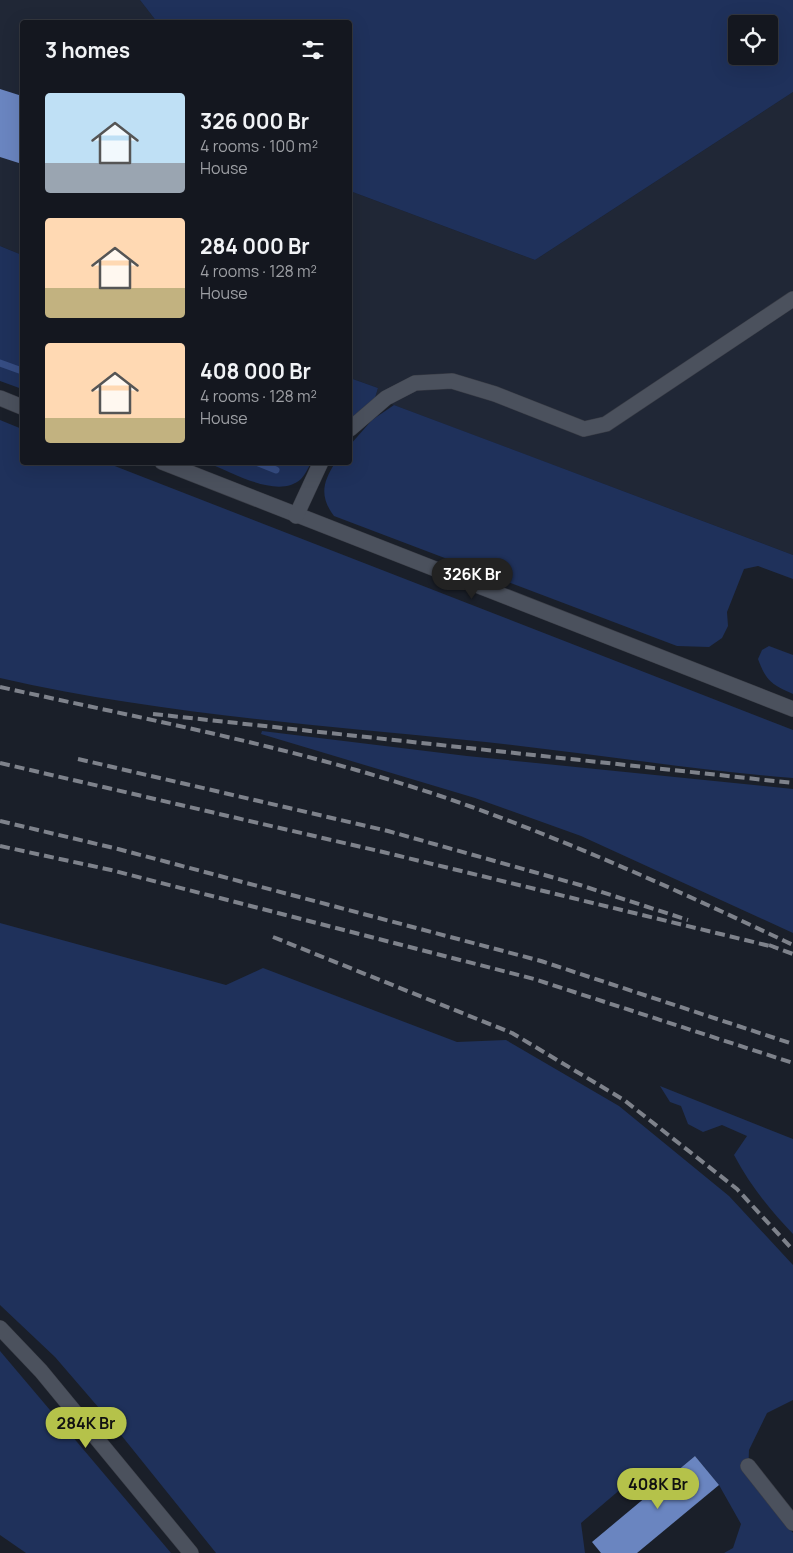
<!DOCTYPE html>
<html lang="en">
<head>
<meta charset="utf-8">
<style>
	:root { --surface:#14171f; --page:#1d2028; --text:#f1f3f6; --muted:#9d9fa4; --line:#33363d; --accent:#b5c24a }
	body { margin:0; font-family:Manrope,sans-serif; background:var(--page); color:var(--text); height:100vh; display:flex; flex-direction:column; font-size:19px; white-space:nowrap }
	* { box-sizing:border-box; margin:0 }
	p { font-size:16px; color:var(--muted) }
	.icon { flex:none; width:28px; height:28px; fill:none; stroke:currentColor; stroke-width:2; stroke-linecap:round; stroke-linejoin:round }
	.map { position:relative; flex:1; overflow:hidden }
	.panel { position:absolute; left:20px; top:20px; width:332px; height:445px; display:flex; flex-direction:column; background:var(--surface); border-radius:5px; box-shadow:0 5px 20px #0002,0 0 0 1px var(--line) }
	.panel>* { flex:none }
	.controls { position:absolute; left:728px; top:15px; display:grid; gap:10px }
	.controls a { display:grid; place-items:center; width:50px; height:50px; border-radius:5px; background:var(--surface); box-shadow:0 5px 20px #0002,0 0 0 1px var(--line); font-size:25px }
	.price { position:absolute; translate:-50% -42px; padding:0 11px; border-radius:18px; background:var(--accent); color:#111; font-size:16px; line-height:32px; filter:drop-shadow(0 1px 2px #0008) }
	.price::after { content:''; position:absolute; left:50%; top:30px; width:15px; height:11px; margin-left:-8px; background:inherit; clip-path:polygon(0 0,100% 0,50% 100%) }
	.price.on { background:#222; color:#fff }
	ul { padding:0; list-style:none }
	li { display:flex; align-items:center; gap:15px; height:125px; padding:0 25px }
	li span { display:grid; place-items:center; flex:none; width:140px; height:100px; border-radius:5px; color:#555 }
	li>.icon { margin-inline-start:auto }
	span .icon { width:60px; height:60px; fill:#fffc; stroke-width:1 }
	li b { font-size:21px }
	h2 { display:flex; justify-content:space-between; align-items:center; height:60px; padding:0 25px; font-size:21px }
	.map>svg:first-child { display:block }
</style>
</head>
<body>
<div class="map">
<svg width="793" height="1553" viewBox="0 0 793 1553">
	<rect width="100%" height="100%" fill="#1a1f29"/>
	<g fill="#202736">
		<path d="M0,0h140l17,22h-135v233l-22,-9z"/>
		<path d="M793,92v463l-418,-157 3,-10 -28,-10v-187l185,69z"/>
	</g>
	<g fill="#1f315b" fill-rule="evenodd">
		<path d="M140,0h653v92l-258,168 -185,-69v-169h-193zM736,24h33v32h-33z"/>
		<path d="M0,246l22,9v134l-22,-8z"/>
		<path d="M350,378l28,10 -3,10 -25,21z"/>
		<path d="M394,405l399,150v24l-35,-13 -14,3 -17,43 1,14 -6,12 -13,9 -32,-1 -343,-130c-15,-20 -11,-34 1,-53l15,-1v-17l22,-25z"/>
		<path d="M0,420l22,9v33l85,1 686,267v48c-109,-9 -218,-27 -327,-38 -156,-16 -313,-27 -466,-62z"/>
		<path d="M208,463h103c-3,5 -6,12 -10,16 -23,21 -69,-7 -93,-16z"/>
		<path d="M769,646l24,9v39c-21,-9 -27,-13 -35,-35l4,-9z"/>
		<path d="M262,731l205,25 326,33v144l-212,-97 -106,-38 -214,-64z"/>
		<path d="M0,923l226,62 37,-17 194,74 49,-2 113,66 110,90 64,69v135l-26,13 -18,37 -1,25 45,58v20h-69l9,-5 8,-24 -22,-39 -24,-29 -24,20h-35l-55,47 4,30h-369l-111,-138 -50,-58 -55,-52z"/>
		<path d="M660,1086l133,53v95c-24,-25 -43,-49 -59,-79l13,-19 -25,-11 -19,7 -15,-8 -7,-18 -11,-4z"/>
		<path d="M0,1351l171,202h-145l-26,-18z"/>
	</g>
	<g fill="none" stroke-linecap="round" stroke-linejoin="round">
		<g stroke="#364d83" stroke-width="7">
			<path d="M0,363l22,8"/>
			<path d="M256,462l20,8"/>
		</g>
	</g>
	<g fill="#6a85c0">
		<path d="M0,89l22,7v68l-22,-7z"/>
		<path d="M695,1456l24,29 -82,68h-36l-9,-11z"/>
	</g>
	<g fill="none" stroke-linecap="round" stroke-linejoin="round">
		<defs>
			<g id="minor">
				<path d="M0,398l22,9"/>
				<path d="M350,429l36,-31 29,-15 37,-2 43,13 89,35 22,-5 187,-125"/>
				<path d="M162,462l631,247"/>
				<path d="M296,516l25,-54"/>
				<path d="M0,1328l41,43 150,182"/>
				<path d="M748,1466l45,57"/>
			</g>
		</defs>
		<use href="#minor" stroke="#3a3d46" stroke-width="16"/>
		<use href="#minor" stroke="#4b515d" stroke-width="15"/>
		<g stroke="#7e828b" stroke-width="4" stroke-dasharray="10 5" stroke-linecap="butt">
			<path d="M0,687c159,35 319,65 472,120 110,40 216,88 321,138"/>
			<path d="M153,714l640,69"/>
			<path d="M78,759l310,72 192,54 108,35"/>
			<path d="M0,763l383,89 391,95"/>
			<path d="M0,821l118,28 423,112 252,83"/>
			<path d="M0,846l111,24 423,109 259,84"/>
			<path d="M273,937l239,96 112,67 113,89 56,61"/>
			<path d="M769,945l24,9"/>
		</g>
	</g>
</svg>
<div class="controls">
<a><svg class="icon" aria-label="locate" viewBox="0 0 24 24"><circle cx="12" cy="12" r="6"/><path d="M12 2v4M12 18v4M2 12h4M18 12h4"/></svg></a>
</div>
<b class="price on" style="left:472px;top:600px">326K Br</b>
<b class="price" style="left:86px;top:1449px">284K Br</b>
<b class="price" style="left:658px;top:1510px">408K Br</b>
<section class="panel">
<h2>3 homes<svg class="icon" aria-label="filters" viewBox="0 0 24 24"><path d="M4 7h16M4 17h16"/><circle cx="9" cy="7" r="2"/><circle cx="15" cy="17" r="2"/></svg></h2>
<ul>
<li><span style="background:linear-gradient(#bfe0f5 70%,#9aa5b1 0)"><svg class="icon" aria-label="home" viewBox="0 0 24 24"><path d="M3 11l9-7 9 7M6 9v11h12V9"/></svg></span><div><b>326 000 Br</b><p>4 rooms · 100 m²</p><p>House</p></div></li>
<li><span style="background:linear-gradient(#ffd9b3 70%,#c2b280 0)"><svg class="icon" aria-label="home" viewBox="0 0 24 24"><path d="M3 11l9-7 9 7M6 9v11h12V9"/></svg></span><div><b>284 000 Br</b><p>4 rooms · 128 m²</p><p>House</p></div></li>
<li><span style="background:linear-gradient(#ffd9b3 75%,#c2b280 0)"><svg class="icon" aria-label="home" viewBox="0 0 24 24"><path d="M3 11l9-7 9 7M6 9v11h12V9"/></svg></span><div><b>408 000 Br</b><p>4 rooms · 128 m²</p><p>House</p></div></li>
</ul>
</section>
</div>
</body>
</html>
